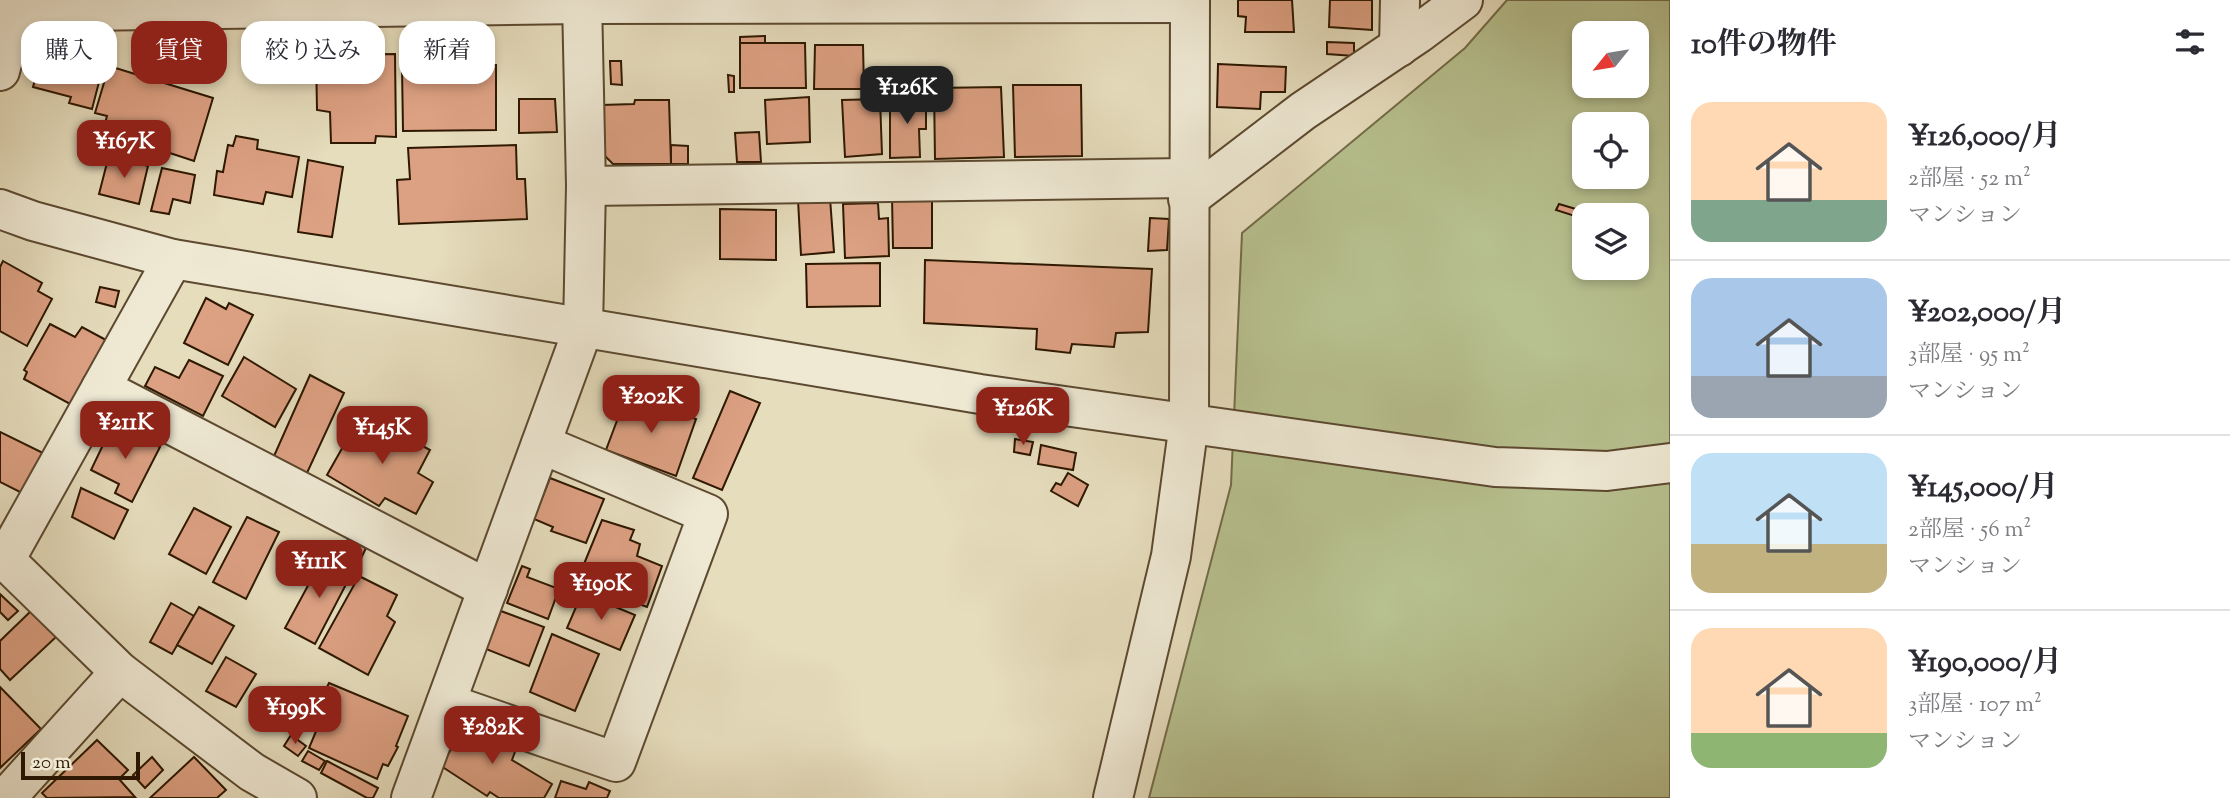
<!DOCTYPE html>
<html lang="ja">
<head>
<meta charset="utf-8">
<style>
	:root { --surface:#fff; --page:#f7f7f7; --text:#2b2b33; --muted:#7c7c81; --line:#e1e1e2; --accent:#8f2418 }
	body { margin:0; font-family:"Sorts Mill Goudy","Noto Serif JP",serif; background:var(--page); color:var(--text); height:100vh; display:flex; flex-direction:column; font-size:26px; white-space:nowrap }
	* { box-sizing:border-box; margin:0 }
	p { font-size:23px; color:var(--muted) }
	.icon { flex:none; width:38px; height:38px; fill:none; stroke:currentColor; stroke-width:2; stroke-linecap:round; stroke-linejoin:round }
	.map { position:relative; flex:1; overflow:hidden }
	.side { display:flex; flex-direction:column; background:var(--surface); width:560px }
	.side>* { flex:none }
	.hud { position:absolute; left:21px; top:21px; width:665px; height:63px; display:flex; gap:14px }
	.needle { width:46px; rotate:240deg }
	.fabs { position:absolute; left:1572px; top:21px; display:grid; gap:14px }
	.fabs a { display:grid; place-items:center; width:77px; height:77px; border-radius:14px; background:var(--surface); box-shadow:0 4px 10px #0003; font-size:35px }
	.scale { position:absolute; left:21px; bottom:18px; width:119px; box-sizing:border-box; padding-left:7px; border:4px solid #2e1801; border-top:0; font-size:19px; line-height:24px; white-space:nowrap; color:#2e1801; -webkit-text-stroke:5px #efe9d4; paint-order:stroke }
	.price { position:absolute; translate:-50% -60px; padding:0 16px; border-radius:14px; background:var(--accent); color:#fff; font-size:23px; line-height:46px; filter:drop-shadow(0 2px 4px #0008) }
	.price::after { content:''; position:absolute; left:50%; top:42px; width:21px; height:16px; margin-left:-10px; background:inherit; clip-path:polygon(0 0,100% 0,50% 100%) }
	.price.on { background:#222; color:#fff }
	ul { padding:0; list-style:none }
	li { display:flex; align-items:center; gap:21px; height:175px; padding:0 21px }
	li+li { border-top:2px solid var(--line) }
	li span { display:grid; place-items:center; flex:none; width:196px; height:140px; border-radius:21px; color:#555 }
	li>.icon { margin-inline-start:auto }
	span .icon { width:84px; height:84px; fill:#fffc; stroke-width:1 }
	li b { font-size:30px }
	h2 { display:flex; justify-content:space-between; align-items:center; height:84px; padding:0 21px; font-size:30px }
	.tag { padding:0 24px; border-radius:21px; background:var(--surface); box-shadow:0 4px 10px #0003; font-size:24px; line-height:63px }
	.tag.on { background:var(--accent); color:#fff }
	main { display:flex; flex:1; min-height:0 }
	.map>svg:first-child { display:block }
</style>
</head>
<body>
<main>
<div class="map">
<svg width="1670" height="798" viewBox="0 0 1670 798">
	<rect width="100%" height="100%" fill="#e6ddbd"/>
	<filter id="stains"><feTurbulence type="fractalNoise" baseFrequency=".00286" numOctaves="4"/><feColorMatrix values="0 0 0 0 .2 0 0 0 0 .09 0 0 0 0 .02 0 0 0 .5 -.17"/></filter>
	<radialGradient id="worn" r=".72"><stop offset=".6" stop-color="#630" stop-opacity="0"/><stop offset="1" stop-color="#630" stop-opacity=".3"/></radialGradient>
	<path fill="#b7c08f" stroke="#726c48" stroke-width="2" fill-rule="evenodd" d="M1507,0h163v798h-521l82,-313 11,-252 223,-185zM1584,33h52v53h-52zM1584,124h52v53h-52zM1584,215h52v53h-52z"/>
	<g fill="#dca082" stroke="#2e1801" stroke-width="2">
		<path d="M1238,0h54l2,32h-49l1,-15 -8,-1z"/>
		<path d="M1330,0h42v30l-43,-3z"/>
		<path d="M64,33l22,5 -2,11 22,6 -14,54 -23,-6 2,-6 -38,-10 13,-49 16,4z"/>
		<path d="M765,36v7h-25v-6z"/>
		<path d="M1327,42l27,1v13l-27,-2z"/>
		<path d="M740,43h65l1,45h-66z"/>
		<path d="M815,45h48l1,44h-50z"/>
		<path d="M395,54l1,83 -20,-1 -1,7h-44l-1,-31 -13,-2 -1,-55z"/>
		<path d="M429,58l22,1v6h45v65l-93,1 -1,-64 28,-2z"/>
		<path d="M610,61h11l1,24 -11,-1z"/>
		<path d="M1218,64l68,3 -1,25h-24l-1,17 -43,-2z"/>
		<path d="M109,66l104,32 -19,63 -91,-30 4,-15 -12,-3z"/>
		<path d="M728,75l6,1v16h-5z"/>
		<path d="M1013,85h68l1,71 -67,1z"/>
		<path d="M1001,87l3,70 -69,2 -1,-71z"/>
		<path d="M809,97l1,45 -43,2 -2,-44z"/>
		<path d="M890,98h36v31h-7l1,28 -30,1z"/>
		<path d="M519,99h36l2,33 -38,1z"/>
		<path d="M880,99l2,55 -37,3 -3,-57z"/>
		<path d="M635,100h34l2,64h-58l-11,-11v-48l32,-1z"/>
		<path d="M759,132l2,30h-24l-2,-29z"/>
		<path d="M236,136l22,4 -1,9 42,8 -7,40 -26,-5 -3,12 -49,-9 3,-24 6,1 5,-27 5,1z"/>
		<path d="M516,145l1,34h8l2,40 -128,5 -2,-44 13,-1 -2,-31z"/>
		<path d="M671,145l17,1v18h-17z"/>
		<path d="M109,155l39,11 -9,38 -40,-10z"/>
		<path d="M308,160l35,7 -11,70 -34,-5z"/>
		<path d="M162,168l33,7 -5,28 -17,-4 -4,15 -18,-3z"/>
		<path d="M932,196v52h-39l-1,-51z"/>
		<path d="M830,198l4,54 -33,3 -3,-55z"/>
		<path d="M878,203l1,16 9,-1 1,38 -44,2 -2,-54z"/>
		<path d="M1559,204l37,11h-12v4l-28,-9z"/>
		<path d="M720,209l56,1v50l-56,-1z"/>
		<path d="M1150,218l19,1 -2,31 -19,1z"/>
		<path d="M925,260l227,9 -4,63 -32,1 -2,14 -42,-3 -2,9 -34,-4 1,-20 -113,-6z"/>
		<path d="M3,261l39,22 -4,8 14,8 -25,47 -27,-15v-64z"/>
		<path d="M880,263v43l-73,1 -1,-43z"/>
		<path d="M100,287l19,4 -4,16 -19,-5z"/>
		<path d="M206,298l20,11 3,-6 24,12 -25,50 -44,-22z"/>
		<path d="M50,324l25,13 7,-10 24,13 -36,64 -46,-25 3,-7 -3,-2z"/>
		<path d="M244,357l52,32 -21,38 -53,-31z"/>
		<path d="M189,360l34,16 -20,40 -58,-30 10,-19 24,11z"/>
		<path d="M310,375l34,18 -37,80 -33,-17z"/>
		<path d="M730,391l30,12 -38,87 -29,-12z"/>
		<path d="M627,394l69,25 -20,57 -70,-26z"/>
		<path d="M362,413l68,37 -12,23 15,9 -17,32 -31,-16 -6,8 -52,-31z"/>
		<path d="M113,424l47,23 -28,55 -17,-9 4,-9 -28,-14z"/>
		<path d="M0,432l43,21 -10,19 -5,24 -28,-14z"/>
		<path d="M1015,439l18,3 -3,13 -16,-3z"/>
		<path d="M1041,445l35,8 -3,17 -35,-6z"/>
		<path d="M1068,473l20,12 -10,21 -27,-15 5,-8 5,2z"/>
		<path d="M550,478l54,21 -18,44 -35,-12 2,-4 -19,-8z"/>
		<path d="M81,488l47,22 -14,29 -42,-22z"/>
		<path d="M194,508l37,19 -25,47 -37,-20z"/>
		<path d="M247,517l32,15 -33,67 -33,-17z"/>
		<path d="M602,520l32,10 -4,10 10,4 -3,12 25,10 -15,41 -70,-26z"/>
		<path d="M348,539l18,9 -10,21 -18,-9z"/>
		<path d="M324,556l29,15 -38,73 -30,-16z"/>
		<path d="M522,566l8,3 -3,8 32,12 -11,30 -41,-16z"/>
		<path d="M359,576l38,19 -10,21 8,6 -27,53 -49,-27z"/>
		<path d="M582,593l53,22 -15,35 -53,-22z"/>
		<path d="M0,594l18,17 -10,9 -8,-8z"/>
		<path d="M171,603l23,13 -22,38 -22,-12z"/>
		<path d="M199,607l35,19 -22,38 -35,-19z"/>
		<path d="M31,611l25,26 -46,43 -10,-11v-28z"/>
		<path d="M501,611l43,16 -15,39 -43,-17z"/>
		<path d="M552,634l47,20 -24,57 -45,-19z"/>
		<path d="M226,657l30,17 -20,33 -30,-16z"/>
		<path d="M329,683l79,33 -12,30 2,1 -10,19 -5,-2 -6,15 -68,-31 8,-19 -9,-4z"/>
		<path d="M0,687l41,42 -41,39z"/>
		<path d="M469,720l47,29 -4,11 40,24 -8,14h-45l-9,-6 -3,4 -46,-30z"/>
		<path d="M291,735l15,11 -8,10 -14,-10z"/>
		<path d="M97,740l31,30 -9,9 16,18 -88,1 -5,-5z"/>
		<path d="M308,751l17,10 -6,9 -17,-9z"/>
		<path d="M152,757l11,13 -18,18 -12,-13z"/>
		<path d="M194,757l32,33 -9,8h-67z"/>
		<path d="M327,761l51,27 -5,10h-6l-46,-25z"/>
		<path d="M561,781l25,8 3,-7 21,9 -3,7h-52z"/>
	</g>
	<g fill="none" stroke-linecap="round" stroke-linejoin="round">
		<defs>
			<g id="minor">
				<path d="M15,12l567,-8 608,-1"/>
				<path d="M1399,47l1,-47"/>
				<path d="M0,71l18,-71"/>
				<path d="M586,186l602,-8"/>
				<path d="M1188,199l115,-88 116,-78 44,-33"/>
				<path d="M101,388l387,201"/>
				<path d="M1189,423l1,-423"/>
				<path d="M0,555l120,117 132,100 45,26"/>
				<path d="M5,560l168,-301"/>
				<path d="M446,703l170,59 92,-248 -167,-70"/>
				<path d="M6,798l114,-126"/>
				<path d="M411,798l172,-469 3,-143 -4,-186"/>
			</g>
			<g id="tertiary">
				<path d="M0,209l33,12 140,38 807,135 515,73 112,4 63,-8"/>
				<path d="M1113,798l58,-242 18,-133"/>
			</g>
		</defs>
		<use href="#minor" stroke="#5c4930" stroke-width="42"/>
		<use href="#tertiary" stroke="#5c4930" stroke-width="42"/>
		<use href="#minor" stroke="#efe9d4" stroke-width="38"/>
		<use href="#tertiary" stroke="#efe9d4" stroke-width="38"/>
	</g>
	<rect width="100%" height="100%" filter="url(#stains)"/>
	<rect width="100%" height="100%" fill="url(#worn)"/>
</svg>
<div class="fabs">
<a><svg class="needle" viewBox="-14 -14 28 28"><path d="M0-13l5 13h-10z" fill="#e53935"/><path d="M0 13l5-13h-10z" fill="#7c7c81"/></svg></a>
<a><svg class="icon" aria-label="locate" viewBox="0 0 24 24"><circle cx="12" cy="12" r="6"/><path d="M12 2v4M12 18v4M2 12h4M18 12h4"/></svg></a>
<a><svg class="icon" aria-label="layers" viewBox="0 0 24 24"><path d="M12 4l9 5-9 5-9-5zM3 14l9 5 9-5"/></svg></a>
</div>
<div class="scale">20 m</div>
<b class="price on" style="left:907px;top:126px">¥126K</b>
<b class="price" style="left:124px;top:180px">¥167K</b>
<b class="price" style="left:651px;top:435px">¥202K</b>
<b class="price" style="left:1023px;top:447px">¥126K</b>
<b class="price" style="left:125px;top:461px">¥211K</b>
<b class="price" style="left:382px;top:466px">¥145K</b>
<b class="price" style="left:319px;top:600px">¥111K</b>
<b class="price" style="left:601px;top:622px">¥190K</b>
<b class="price" style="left:295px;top:746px">¥199K</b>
<b class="price" style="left:492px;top:766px">¥282K</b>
<div class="hud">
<a class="tag">購入</a>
<a class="tag on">賃貸</a>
<a class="tag">絞り込み</a>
<a class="tag">新着</a>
</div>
</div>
<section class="side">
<h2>10件の物件<svg class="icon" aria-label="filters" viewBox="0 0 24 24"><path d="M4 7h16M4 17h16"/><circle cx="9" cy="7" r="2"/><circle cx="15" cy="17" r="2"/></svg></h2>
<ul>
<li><span style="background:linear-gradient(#ffd9b3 70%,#7fa58c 0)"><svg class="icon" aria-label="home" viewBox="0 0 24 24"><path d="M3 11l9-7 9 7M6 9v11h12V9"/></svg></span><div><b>¥126,000/月</b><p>2部屋 · 52 m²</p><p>マンション</p></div></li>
<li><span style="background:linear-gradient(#a9c7e8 70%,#9aa5b1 0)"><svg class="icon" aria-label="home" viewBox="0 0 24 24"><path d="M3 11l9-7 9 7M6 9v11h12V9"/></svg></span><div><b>¥202,000/月</b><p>3部屋 · 95 m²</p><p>マンション</p></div></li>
<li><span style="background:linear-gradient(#bfe0f5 65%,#c2b280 0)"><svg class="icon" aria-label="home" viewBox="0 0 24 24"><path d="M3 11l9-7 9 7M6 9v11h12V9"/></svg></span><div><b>¥145,000/月</b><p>2部屋 · 56 m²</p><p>マンション</p></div></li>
<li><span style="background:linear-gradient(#ffd9b3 75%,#8fb573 0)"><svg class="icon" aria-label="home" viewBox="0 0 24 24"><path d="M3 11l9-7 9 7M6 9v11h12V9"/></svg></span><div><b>¥190,000/月</b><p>3部屋 · 107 m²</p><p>マンション</p></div></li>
</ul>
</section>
</main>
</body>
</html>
